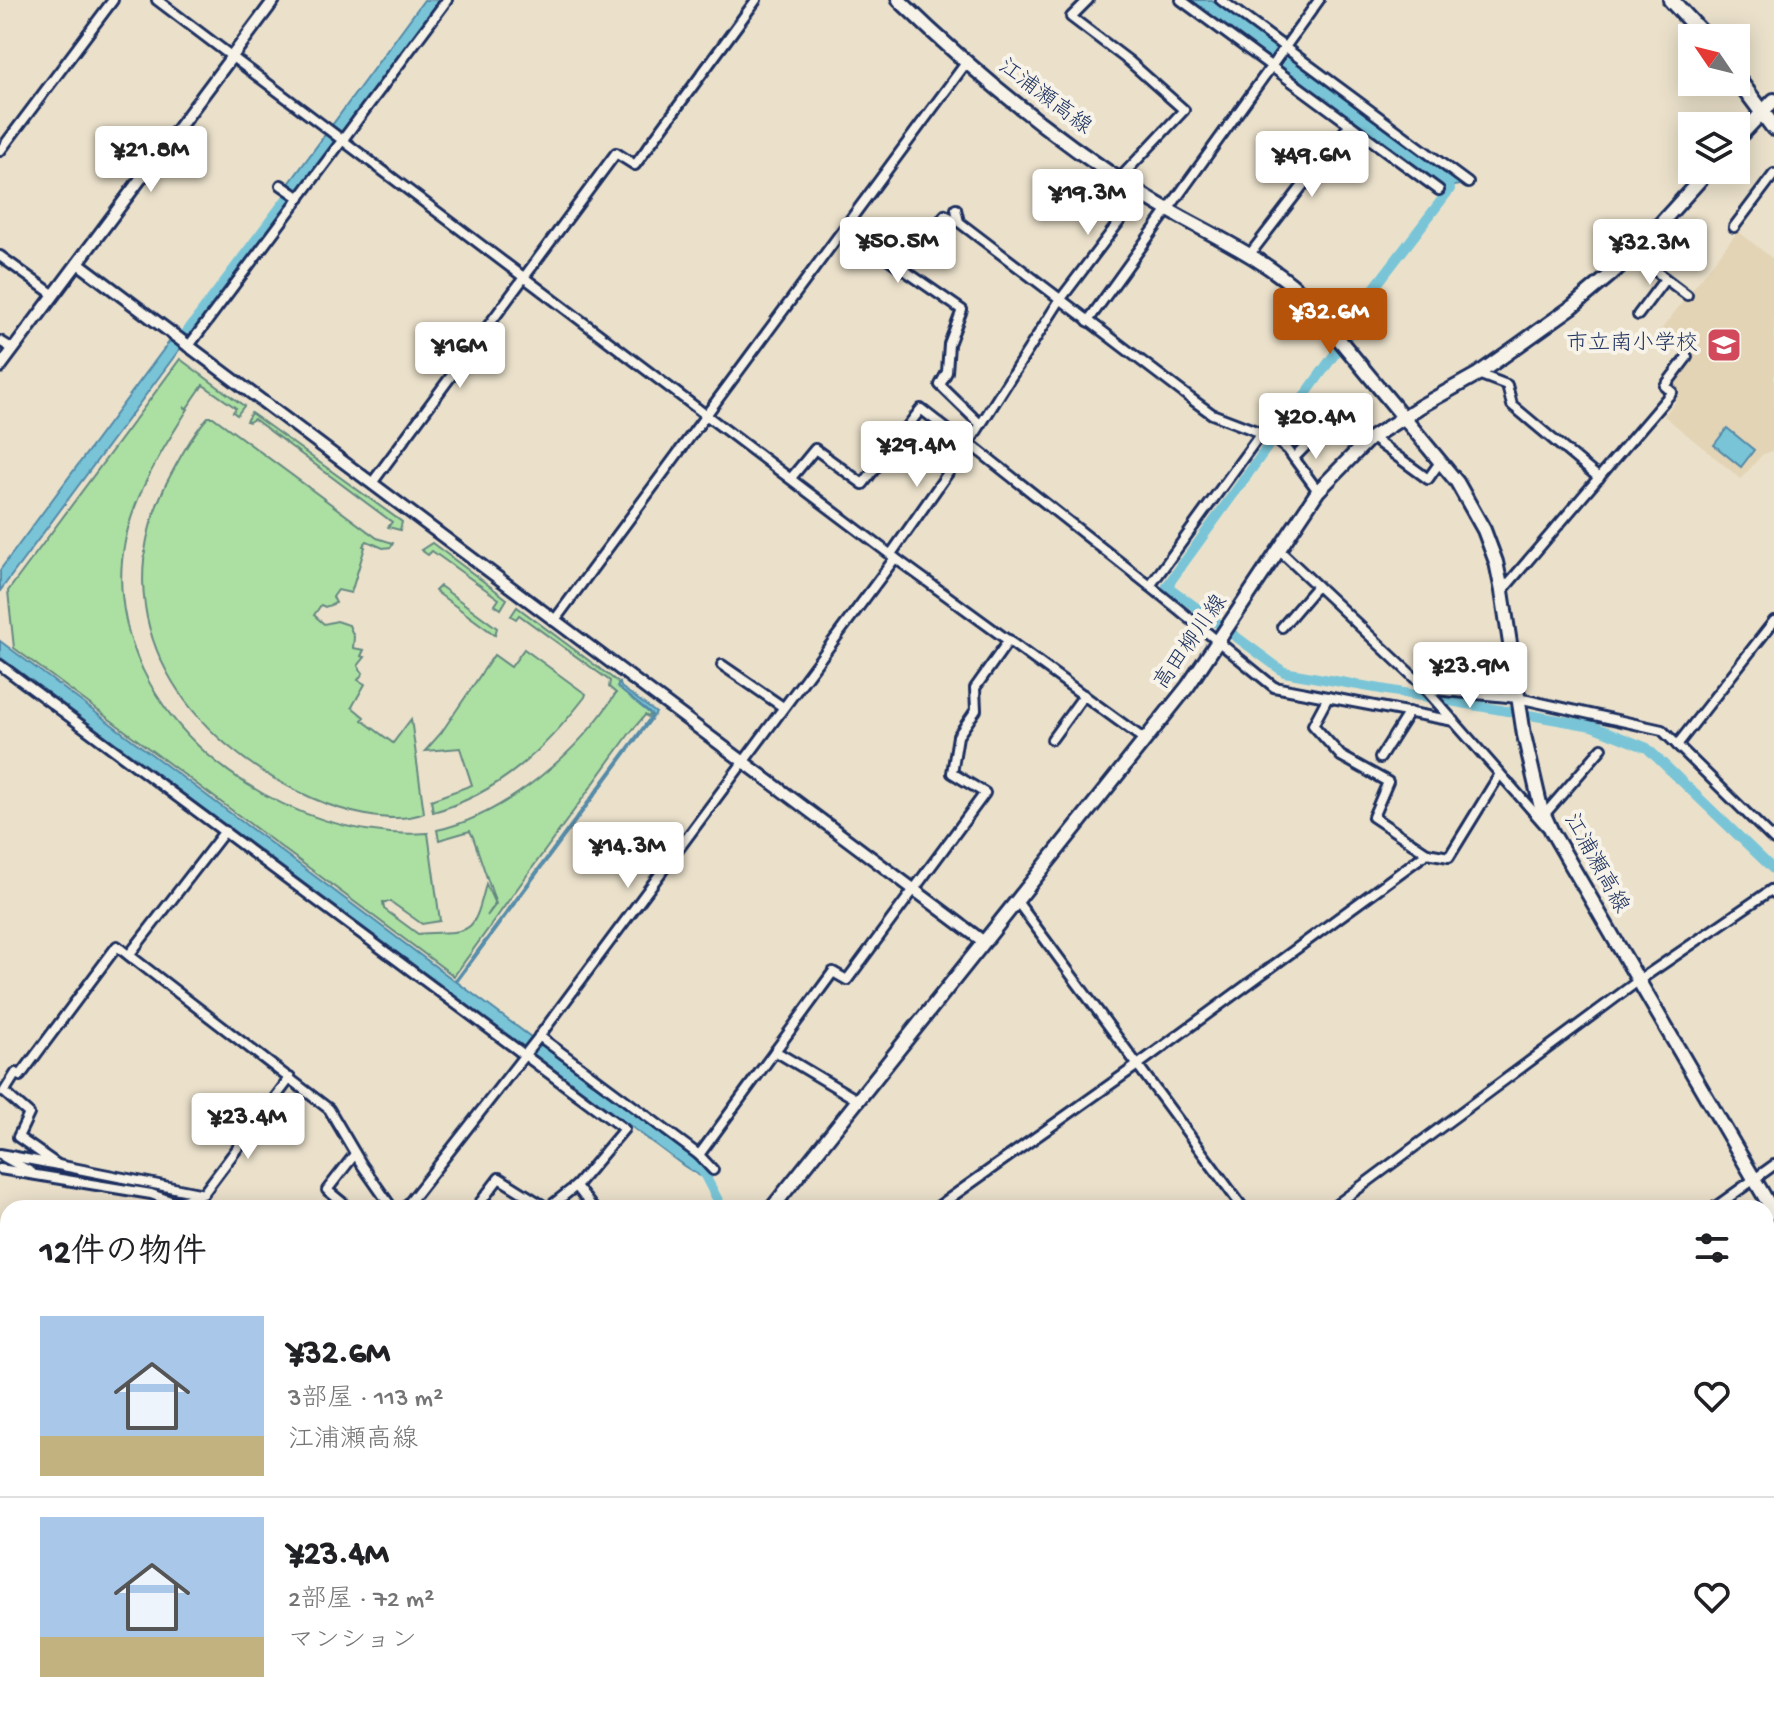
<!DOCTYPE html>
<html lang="ja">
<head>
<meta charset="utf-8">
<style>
	:root { --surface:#fff; --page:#f6f6f6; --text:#202124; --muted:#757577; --line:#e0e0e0; --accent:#b45309 }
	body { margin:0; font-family:"Gochi Hand","Klee One",sans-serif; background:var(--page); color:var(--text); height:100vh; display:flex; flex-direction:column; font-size:30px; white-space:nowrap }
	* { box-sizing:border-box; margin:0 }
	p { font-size:26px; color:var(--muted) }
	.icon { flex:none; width:44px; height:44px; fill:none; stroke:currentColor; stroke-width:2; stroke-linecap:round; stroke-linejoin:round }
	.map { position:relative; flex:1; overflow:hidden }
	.panel { position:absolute; left:0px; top:1200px; width:1774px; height:514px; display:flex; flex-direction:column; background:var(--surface); border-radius:24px 24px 0 0; box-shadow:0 4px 20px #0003 }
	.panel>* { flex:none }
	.needle { width:52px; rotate:305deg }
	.buttons { position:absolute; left:1678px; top:24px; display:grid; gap:16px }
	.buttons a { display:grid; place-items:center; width:72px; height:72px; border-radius:0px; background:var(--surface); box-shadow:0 4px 20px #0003; font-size:40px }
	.price { position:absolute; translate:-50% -68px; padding:0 18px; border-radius:8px; background:#fff; color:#222; font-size:26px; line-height:52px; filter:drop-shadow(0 2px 4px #0008) }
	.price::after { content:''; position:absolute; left:50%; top:48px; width:24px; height:18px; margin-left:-12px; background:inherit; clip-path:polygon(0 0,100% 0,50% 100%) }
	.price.current { background:var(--accent); color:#fff }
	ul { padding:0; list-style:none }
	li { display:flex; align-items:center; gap:24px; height:200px; padding:0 40px }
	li+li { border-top:2px solid var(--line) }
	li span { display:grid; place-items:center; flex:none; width:224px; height:160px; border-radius:0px; color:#555 }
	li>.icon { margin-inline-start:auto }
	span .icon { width:96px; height:96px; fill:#fffc; stroke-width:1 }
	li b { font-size:34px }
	h2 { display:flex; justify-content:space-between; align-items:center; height:96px; padding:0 40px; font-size:34px }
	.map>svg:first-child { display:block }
</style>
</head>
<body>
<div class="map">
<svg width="1774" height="1713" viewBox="0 0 1774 1713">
	<rect width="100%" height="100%" fill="#ebe1cb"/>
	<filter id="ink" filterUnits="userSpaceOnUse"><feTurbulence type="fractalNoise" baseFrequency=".0125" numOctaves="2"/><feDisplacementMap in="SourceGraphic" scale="16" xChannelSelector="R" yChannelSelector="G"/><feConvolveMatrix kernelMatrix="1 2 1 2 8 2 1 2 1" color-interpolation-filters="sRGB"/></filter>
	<g filter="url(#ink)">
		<path fill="#e3d4b6" d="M1738,231l36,29v190l-12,5 -21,24 -77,-63 12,-15 -4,-3 4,-6 -8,-6 22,-29 -31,-25z"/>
		<g fill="#ace0a2" stroke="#648880" stroke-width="2">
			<path d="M180,359l64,47 -7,9 -4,-3 3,-4 -33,-23 -16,23 -3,-1 4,2c-36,57 -73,116 -66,186 13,143 169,248 306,238l12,88 -18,3 -31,-22h-8l1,7 34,25c54,-4 54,5 68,-50l9,20 -8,12 9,-12 -23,-67 -3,-6 -31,9 -2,-10c69,-15 142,-78 179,-137l-7,-6 1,-6 -91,-66 -3,4 -5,-3 6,-9 102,76 -2,4 34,27 -3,3 -3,-2 -15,18 -176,243 -440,-328 -6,-57z"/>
			<path d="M251,413l151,109 -2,8 -12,-3 4,-5 -138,-103 -5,3 -3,-1z"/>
			<path d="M208,417h5l164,121 16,5 -2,4 -8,1 -16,-7 -4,5 2,1 -14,46 -13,-3 -5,7 3,6 -11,4 -4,-2 -7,10 10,9 13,-3 12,4 5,12 -1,11 11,2 -3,6 4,1 -7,9 5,7 -5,7 7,4 -13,23 12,10 -2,3 31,23 18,-24 13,94c-31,13 -83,-2 -112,-15 -127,-56 -212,-177 -146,-314 12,-23 25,-48 42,-67z"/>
			<path d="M432,543l75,56 -6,10 -6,-4 4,-6 -67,-48 -4,4 -7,-5z"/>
			<path d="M440,586l57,42 -2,7 -60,-44z"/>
			<path d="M524,649l59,43 3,2 -1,3c-41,53 -87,97 -152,115l-2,-12 41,-15 -12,-37 -35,3 16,-18 53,-78 17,12z"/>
		</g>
		<g fill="#79c5d7" stroke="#5389a7" stroke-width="2">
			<path d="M424,0h16l-138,185 -11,12 -8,-5z"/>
			<path d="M1190,0h22l249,185 -19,3z"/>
			<path d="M178,330l10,8 -188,253v-21z"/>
			<path d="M1727,428l27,22 -13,17 -27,-22z"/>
			<path d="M0,641l455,340 197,-266 -35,-28 3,-4 1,4 35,26 -199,269 246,183 8,13 -5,2 -22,-14 -684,-509z"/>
			<path d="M0,1227h8v133l-8,-3z"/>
			<path d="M341,1706h84v7h-82z"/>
		</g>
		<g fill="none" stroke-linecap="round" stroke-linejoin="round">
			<g stroke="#79c5d7" stroke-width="10">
				<path d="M1440,181l10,8 -88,115 -2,15 -193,267 117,86 308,54 55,22 127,122"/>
				<path d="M177,345l120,-160"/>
				<path d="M702,1170l20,38"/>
				<path d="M1058,1706l6,7"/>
			</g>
			<defs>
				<g id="minor">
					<path d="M157,0l738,558 250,182"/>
					<path d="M1088,0l-17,17 58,44 55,49 -64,68"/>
					<path d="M1181,0l258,190"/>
					<path d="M1221,0l247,183"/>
					<path d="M0,151l113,-151"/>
					<path d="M281,185l19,13"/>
					<path d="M956,209l3,13 231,176 22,16 60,23 16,13 30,41"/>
					<path d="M845,227l59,43 41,-55 14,7"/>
					<path d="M1734,227l40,-53"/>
					<path d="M1250,254l100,-130"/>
					<path d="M1633,254l54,41"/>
					<path d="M0,256l54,39"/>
					<path d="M904,270l58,40 -13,34 -2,28 -7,13 39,38"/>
					<path d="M1638,315l27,-36"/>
					<path d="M1088,321l231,-321"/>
					<path d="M0,341l13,8"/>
					<path d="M188,347l259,-347"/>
					<path d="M1478,374l29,11 5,20 87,73"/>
					<path d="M1372,438l56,41 12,-17"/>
					<path d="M969,443l181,143 124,101 180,34"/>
					<path d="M1294,458l42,-43"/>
					<path d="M791,478l24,-29 48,35 58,-75 46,36"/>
					<path d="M372,483l244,-330 19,12 121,-165"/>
					<path d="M1279,550l141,133 126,143"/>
					<path d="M891,554l78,-111 91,-143 81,-107"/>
					<path d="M1150,586l112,-154"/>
					<path d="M1502,591l170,-199 -7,-6 22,-29"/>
					<path d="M554,621l412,-558"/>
					<path d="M1282,627l35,-41"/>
					<path d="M0,665l624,464 -48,57 17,22"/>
					<path d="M722,665l61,42"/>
					<path d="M1425,689l93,9 144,32 112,110"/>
					<path d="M1328,697l-15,28 28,31 47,26 -15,35 54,36 22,4 51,-83"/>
					<path d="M1052,739l32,-44"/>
					<path d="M1677,745l97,-124"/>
					<path d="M1380,758l29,-46"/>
					<path d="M1544,815l58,-67"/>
					<path d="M225,831l-96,124 200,154 33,56 30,43"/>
					<path d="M1016,900l227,308"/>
					<path d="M539,1036l160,119 14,15"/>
					<path d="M775,1051l84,50"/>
					<path d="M0,1154l58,11 -40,-28 11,-23 -25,-22 12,-19 4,3 97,-130 15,12"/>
					<path d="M699,1155l134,-183 14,8 138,-187 -33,-20 6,-37 18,-26 -1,-22 34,-48"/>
					<path d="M4,1157l27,15"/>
					<path d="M58,1165l141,28"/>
					<path d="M0,1169l151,25 39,14"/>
					<path d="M177,1202l26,-8 87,-116"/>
					<path d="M349,1208l-22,-18 28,-36"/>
					<path d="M405,1208l133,-170 357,-480"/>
					<path d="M476,1208l23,-30 48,30"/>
					<path d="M548,1208l28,-22"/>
					<path d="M936,1208l203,-144 288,-211"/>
					<path d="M1332,1208l306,-227 133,-91 3,3"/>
					<path d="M1714,1208l60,-43"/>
					<path d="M1766,1395l8,-16"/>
					<path d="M0,1473l8,6"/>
					<path d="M231,1706l4,7"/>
					<path d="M470,1706l1,7"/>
					<path d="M554,1706l24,7"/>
					<path d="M802,1706l5,7"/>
					<path d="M1028,1706l5,7"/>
					<path d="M1087,1706l5,7"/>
					<path d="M1612,1706l6,7"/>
					<path d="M148,1709l51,-1 1,5"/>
					<path d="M732,1713l5,-7"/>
					<path d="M1344,1713l5,-7"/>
				</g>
				<g id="tertiary">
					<path d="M78,263l906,679"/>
					<path d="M0,367l274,-367"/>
				</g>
				<g id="secondary">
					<path d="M899,0c74,72 156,139 244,195 52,33 110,55 156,96l158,191 27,48 12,32 6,29 22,144 17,73 11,24 222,381"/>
					<path d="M1736,140l38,-40"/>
					<path d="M772,1208l416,-522 130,-195 50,-51 53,-34 57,-32 94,-67 37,-31 24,-22 76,-84"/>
					<path d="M131,1713l20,-7"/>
				</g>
				<g id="trunk">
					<path d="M1671,0l35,38"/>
					<path d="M1736,77l38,51"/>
				</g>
			</defs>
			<use href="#minor" stroke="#1b2f5e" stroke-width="14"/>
			<use href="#tertiary" stroke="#1b2f5e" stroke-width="16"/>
			<use href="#secondary" stroke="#1b2f5e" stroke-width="18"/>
			<use href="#trunk" stroke="#1b2f5e" stroke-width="20"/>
			<use href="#minor" stroke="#f7f3e8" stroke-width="8"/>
			<use href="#tertiary" stroke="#f7f3e8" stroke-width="10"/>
			<use href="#secondary" stroke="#f7f3e8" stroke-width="12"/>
			<use href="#trunk" stroke="#f7f3e8" stroke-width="14"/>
		</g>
	</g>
	<defs>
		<symbol id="school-square" viewBox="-11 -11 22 22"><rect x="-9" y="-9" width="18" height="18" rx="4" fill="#d1495b" stroke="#f7f3e8"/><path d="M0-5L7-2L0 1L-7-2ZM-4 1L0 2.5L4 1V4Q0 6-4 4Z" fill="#fff"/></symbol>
	</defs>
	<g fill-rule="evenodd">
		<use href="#school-square" x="1704" y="325" width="40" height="40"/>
	</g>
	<g text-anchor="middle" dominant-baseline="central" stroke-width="8" stroke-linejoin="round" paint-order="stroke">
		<g font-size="22" fill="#1b2f5e" stroke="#f7f3e8">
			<text transform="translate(1044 98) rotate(37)">江浦瀬高線</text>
			<text transform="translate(1192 643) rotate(-55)">高田柳川線</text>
			<text transform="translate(1595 864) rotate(61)">江浦瀬高線</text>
		</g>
		<g font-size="22" fill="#1b2f5e" stroke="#f7f3e8" text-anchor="end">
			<text x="1698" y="345">市立南小学校</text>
		</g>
	</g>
</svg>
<div class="buttons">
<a><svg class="needle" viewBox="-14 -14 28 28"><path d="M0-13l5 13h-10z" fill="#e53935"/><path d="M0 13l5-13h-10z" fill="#757577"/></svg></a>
<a><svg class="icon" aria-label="layers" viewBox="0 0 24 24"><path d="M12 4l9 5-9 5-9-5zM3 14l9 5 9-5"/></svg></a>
</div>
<b class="price" style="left:151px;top:194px">¥21.8M</b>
<b class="price" style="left:1312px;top:199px">¥49.6M</b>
<b class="price" style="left:1088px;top:237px">¥19.3M</b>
<b class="price" style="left:898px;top:285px">¥50.5M</b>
<b class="price" style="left:1650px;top:287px">¥32.3M</b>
<b class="price current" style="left:1330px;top:356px">¥32.6M</b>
<b class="price" style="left:460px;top:390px">¥16M</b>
<b class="price" style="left:1316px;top:461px">¥20.4M</b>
<b class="price" style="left:917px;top:489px">¥29.4M</b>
<b class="price" style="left:1470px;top:710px">¥23.9M</b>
<b class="price" style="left:628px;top:890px">¥14.3M</b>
<b class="price" style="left:248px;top:1161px">¥23.4M</b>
<section class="panel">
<h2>12件の物件<svg class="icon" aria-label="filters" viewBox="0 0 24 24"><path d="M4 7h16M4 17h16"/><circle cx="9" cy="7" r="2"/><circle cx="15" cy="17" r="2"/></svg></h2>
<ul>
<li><span style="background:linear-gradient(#a9c7e8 75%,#c2b280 0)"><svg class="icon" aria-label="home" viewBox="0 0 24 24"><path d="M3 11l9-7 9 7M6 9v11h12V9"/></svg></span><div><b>¥32.6M</b><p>3部屋 · 113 m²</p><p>江浦瀬高線</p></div><svg class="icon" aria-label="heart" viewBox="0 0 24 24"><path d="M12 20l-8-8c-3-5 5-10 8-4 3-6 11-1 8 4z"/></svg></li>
<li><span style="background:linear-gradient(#a9c7e8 75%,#c2b280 0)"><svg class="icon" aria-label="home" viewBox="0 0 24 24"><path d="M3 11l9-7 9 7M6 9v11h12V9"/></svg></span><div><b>¥23.4M</b><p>2部屋 · 72 m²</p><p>マンション</p></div><svg class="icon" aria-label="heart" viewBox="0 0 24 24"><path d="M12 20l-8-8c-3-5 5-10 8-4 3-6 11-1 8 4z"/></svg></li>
</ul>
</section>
</div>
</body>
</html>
